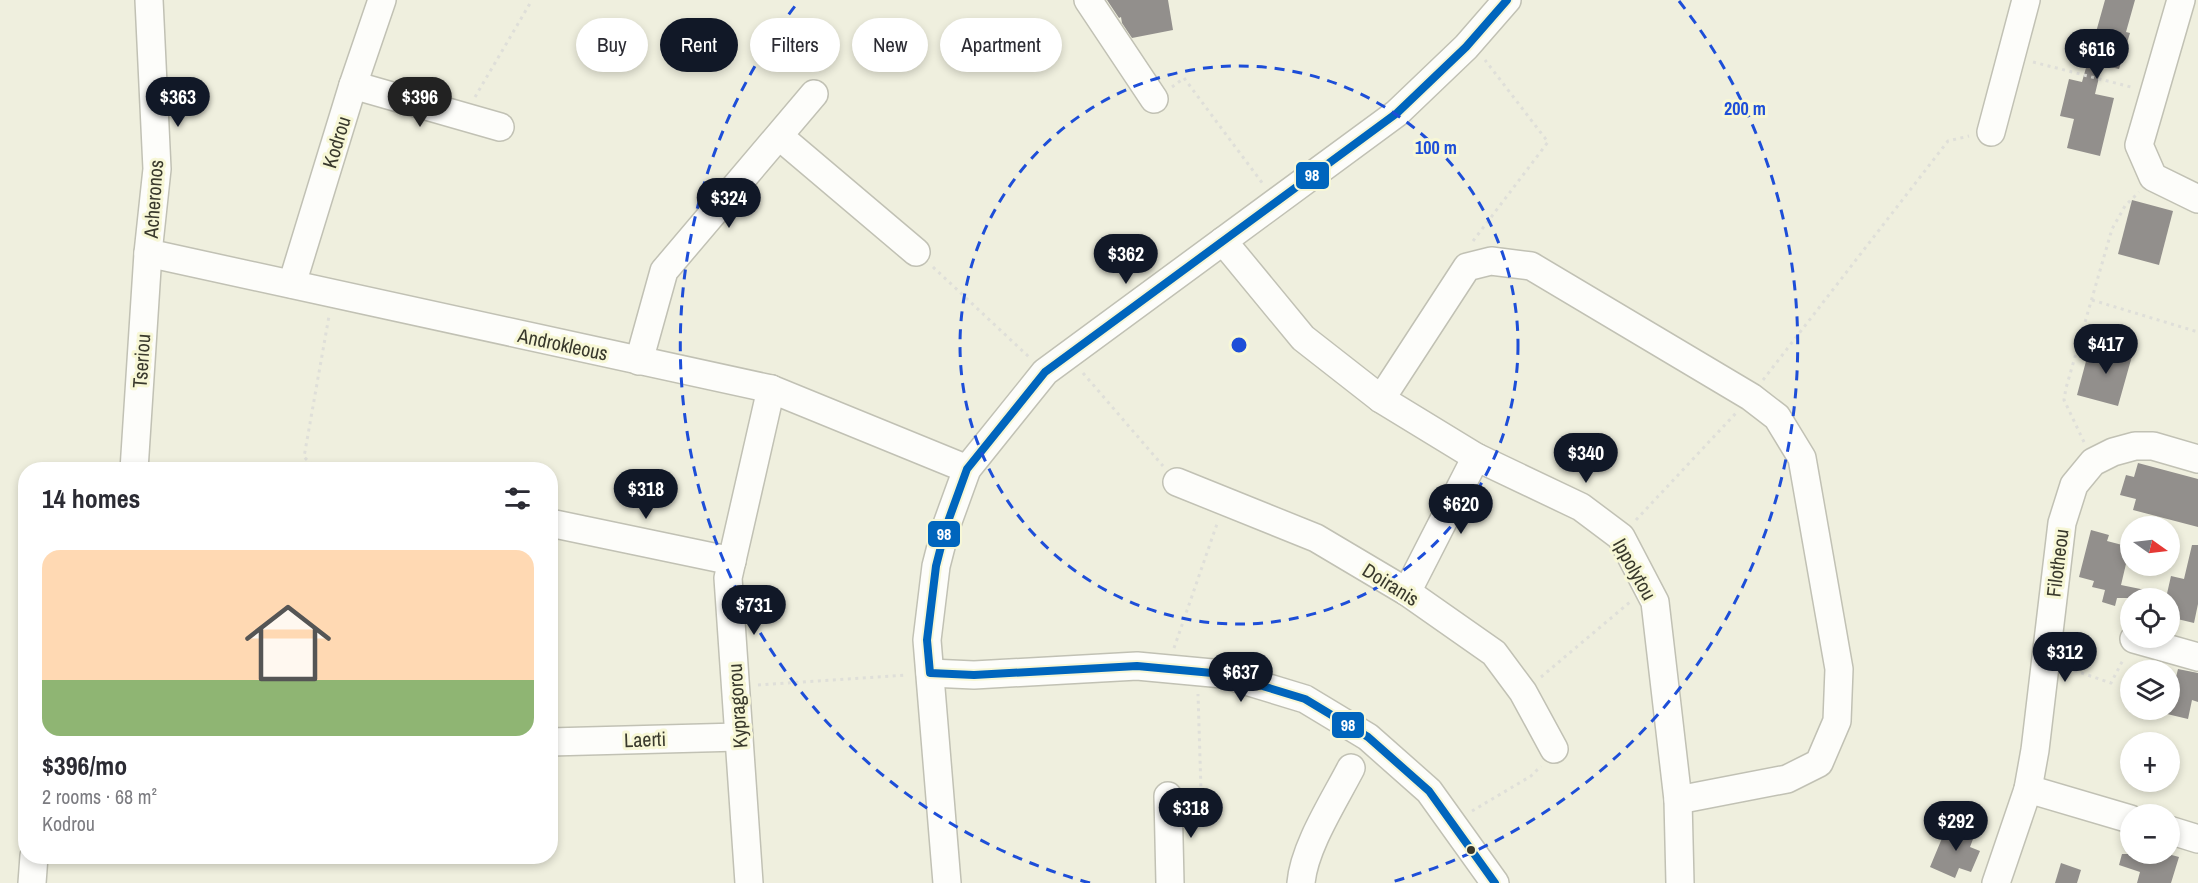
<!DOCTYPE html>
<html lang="en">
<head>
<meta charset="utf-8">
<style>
	:root { --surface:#fff; --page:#f2f2f3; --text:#2b2b33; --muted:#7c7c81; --accent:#111827 }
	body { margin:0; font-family:"Archivo Narrow",sans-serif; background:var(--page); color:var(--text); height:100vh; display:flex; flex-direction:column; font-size:22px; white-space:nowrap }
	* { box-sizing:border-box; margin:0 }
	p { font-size:20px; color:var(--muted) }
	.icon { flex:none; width:33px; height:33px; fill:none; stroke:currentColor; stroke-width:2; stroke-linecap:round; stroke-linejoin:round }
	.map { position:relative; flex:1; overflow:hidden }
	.panel { position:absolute; left:18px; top:462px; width:540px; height:402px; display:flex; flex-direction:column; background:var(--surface); border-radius:24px; box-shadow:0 3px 9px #0003 }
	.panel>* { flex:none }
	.hud { position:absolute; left:576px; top:18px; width:570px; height:54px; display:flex; gap:12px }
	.needle { width:39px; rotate:104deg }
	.buttons { position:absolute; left:2120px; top:516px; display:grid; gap:12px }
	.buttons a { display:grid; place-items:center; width:60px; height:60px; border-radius:50%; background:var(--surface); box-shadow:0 3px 9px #0003; font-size:30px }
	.price { position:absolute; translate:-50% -51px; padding:0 14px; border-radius:21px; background:var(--accent); color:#fff; font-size:20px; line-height:39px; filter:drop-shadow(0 2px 3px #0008) }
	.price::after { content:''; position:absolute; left:50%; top:36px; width:18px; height:14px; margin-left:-9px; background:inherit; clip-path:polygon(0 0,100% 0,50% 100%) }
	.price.current { background:#222; color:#fff }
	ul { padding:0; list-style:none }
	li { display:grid; align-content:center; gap:12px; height:318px; padding:0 24px }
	li span { display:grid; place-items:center; height:186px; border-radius:18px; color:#555 }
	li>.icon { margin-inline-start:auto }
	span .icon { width:108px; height:108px; fill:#fffc; stroke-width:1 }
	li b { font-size:26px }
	h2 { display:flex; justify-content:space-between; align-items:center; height:72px; padding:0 24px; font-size:26px }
	.tag { padding:0 21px; border-radius:27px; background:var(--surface); box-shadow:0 3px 9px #0003; font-size:21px; line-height:54px }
	.tag.current { background:var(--accent); color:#fff }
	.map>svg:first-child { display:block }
</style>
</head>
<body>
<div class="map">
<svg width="2198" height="883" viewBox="0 0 2198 883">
	<rect width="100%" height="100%" fill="#efefde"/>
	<g fill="#928f8c">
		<path d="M1107,0h61l5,30 -41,8 -10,-15 -1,-6 -2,1z"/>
		<path d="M2105,0h30l-9,32 4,1 -11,36 -17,-4 -7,29 19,4 -14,58 -33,-8 7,-29 -14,-3 9,-37 13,3z"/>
		<path d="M2132,200l41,11 -14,54 -41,-11z"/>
		<path d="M2114,343l20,6 -16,57 -41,-11 12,-45 21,6z"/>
		<path d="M2138,463l60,16v48l-65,-17 3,-11 -16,-4 6,-20 8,2z"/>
		<path d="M2091,530l18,5 -2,6 23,6 -9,38 34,7 -1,6h-37l-2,8 -13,-4 3,-12 -13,-3 2,-6 -15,-4z"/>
		<path d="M2192,545h6v59l-4,19 -25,-6v-19h-3l5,-22 13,3z"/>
		<path d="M2178,669l20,4v29l-6,-2 -4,19 -21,-5z"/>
		<path d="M1956,823l20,8 -6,16 10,4 -9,21 -12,-4 -4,10 -25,-11 15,-36 6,3z"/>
		<path d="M2122,854h46l11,3 -8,26h-34l3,-11 -21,-7z"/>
		<path d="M2061,863l20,7 -4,13h-22z"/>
	</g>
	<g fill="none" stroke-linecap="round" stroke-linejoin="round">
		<defs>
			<g id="minor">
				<path d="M1088,0l66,99"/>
				<path d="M2181,0l-42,145 14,32 45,22"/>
				<path d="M353,85l147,42"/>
				<path d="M1991,132l35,-132"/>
				<path d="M779,136l137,116"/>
				<path d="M1223,241l80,97 78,61 95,58 105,50 40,30 34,65 23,198 2,83"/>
				<path d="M148,253l623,136 196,80"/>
				<path d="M292,284l61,-199 29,-85"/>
				<path d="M639,361l25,-90 150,-177"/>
				<path d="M1381,399l86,-132 24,-6 40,5 220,131 26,20 25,41 37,211 -2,52 -18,42 -32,16 -109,21"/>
				<path d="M134,470l14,-217 9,-84 -8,-169"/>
				<path d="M1177,482l139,56 91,54 87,61 29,39 31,57"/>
				<path d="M550,523l182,38"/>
				<path d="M1407,592l69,-135"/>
				<path d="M2134,639l64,18"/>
				<path d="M930,673l44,2 163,-9 86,8 82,25 63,38 61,54 66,92"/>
				<path d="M550,742l189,-5"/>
				<path d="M2028,789l102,30"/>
				<path d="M1168,796l2,87"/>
				<path d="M2169,830l29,9"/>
				<path d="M32,883l2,-27"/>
				<path d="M749,883l-21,-305 43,-189"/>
				<path d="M947,883l-20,-243 9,-74 10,-39 21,-58 78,-97 352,-259 69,-66 41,-47"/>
				<path d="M1301,883c3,-36 33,-82 50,-115"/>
				<path d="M1996,883l32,-94 7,-39 27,-227 12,-38 19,-23 20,-10 22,-6h18l45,13"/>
			</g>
		</defs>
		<use href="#minor" stroke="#c1c1b4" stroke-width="30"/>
		<g stroke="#dfdfd9" stroke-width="3" stroke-dasharray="3 4.5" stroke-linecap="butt">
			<path d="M2033,62l98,25"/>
			<path d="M1172,87l12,-9 79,106"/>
			<path d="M475,97l57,-97"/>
			<path d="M1473,241l75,-99 -63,-82"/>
			<path d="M933,267l96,90"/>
			<path d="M2092,300l106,32"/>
			<path d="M1083,373l80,93"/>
			<path d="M1763,380l185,-239 21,-5"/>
			<path d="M2084,442l-20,-42 2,-12 46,-159 13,-23 14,-14"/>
			<path d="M318,470l-14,-13 25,-141"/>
			<path d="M1636,520l100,-107"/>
			<path d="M1174,648l44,-127"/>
			<path d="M2067,668l44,15 13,-25"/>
			<path d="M1541,677l89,-75"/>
			<path d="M758,685l149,-10"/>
			<path d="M1190,792l11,-2 -3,-96"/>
			<path d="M1472,811l59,-35 10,-10"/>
		</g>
		<use href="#minor" stroke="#fdfdfa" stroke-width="27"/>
		<defs>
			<path id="bus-1" d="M1495,883l-66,-92 -61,-54 -63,-38 -82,-25 -86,-8 -163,9 -44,-2 -3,-33 9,-74 10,-39 21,-58 78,-97 352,-259 69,-66 41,-47"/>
		</defs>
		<use href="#bus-1" stroke="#f7f7d6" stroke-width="12"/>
		<use href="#bus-1" stroke="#0065bd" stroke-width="8"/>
	</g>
	<g fill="none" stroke="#1d4ed8" stroke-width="3" stroke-dasharray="10 8">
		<circle cx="1239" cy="345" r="279"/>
		<path d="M1090 883A558 558 0 0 1 799 1M1679 1A558 558 0 0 1 1388 883"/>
	</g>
	<circle fill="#39392c" stroke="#f7f7d6" stroke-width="2" cx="1471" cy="850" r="5"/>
	<g text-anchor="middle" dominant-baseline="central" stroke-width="6" stroke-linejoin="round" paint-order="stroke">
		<g font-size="20" fill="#39392c" stroke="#f7f7d6">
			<text transform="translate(336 142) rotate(-73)">Kodrou</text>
			<text transform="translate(153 199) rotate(-86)">Acheronos</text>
			<text transform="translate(563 344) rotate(12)">Androkleous</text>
			<text transform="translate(141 361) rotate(-86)">Tseriou</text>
			<text transform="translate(2057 563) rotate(-83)">Filotheou</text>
			<text transform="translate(1635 569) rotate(61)">Ippolytou</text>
			<text transform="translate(1391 584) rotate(32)">Doiranis</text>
			<text transform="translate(737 706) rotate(-94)">Kypragorou</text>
			<text transform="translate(645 739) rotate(-2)">Laerti</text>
		</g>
	</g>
	<circle cx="1239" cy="345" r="9" fill="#1d4ed8" stroke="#f7f7d6" stroke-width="3"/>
	<g font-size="18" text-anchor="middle" font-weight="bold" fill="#1d4ed8" stroke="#f7f7d6" stroke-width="6" stroke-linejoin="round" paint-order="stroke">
		<text x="1745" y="115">200 m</text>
		<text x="1436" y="154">100 m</text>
	</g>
	<g stroke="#f7f7d6" stroke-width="2">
		<rect x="1295" y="161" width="35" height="29" rx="6" fill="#0065bd"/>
		<rect x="927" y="520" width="34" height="28" rx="6" fill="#0065bd"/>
		<rect x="1331" y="711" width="34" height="28" rx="6" fill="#0065bd"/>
	</g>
	<g font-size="16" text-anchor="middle" font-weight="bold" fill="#fff">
		<text x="1312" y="181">98</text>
		<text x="944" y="540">98</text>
		<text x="1348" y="731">98</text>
	</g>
</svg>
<div class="buttons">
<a><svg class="needle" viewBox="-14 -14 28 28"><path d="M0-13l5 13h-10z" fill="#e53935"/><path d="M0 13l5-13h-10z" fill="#7c7c81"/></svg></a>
<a><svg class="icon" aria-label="locate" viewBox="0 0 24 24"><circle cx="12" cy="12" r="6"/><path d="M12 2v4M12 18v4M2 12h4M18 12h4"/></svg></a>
<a><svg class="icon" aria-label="layers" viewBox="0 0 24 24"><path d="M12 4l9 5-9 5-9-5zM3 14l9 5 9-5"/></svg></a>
<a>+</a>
<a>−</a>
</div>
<b class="price" style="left:2097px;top:80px">$616</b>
<b class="price" style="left:178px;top:128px">$363</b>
<b class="price current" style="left:420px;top:128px">$396</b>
<b class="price" style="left:729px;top:229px">$324</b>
<b class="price" style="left:1126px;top:285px">$362</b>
<b class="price" style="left:2106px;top:375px">$417</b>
<b class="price" style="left:1586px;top:484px">$340</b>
<b class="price" style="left:646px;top:520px">$318</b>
<b class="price" style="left:1461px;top:535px">$620</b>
<b class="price" style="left:754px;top:636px">$731</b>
<b class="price" style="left:2065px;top:683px">$312</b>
<b class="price" style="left:1241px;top:703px">$637</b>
<b class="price" style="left:1191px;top:839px">$318</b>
<b class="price" style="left:1956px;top:852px">$292</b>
<div class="hud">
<a class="tag">Buy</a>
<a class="tag current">Rent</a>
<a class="tag">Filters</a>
<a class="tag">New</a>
<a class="tag">Apartment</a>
</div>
<section class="panel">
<h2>14 homes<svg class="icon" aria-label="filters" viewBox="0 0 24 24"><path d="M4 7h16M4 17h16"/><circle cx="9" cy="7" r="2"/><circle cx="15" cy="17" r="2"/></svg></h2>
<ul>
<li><span style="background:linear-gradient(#ffd9b3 70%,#8fb573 0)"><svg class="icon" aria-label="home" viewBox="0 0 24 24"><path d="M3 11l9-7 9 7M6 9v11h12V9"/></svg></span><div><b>$396/mo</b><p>2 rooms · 68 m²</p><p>Kodrou</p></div></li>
</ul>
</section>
</div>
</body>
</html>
